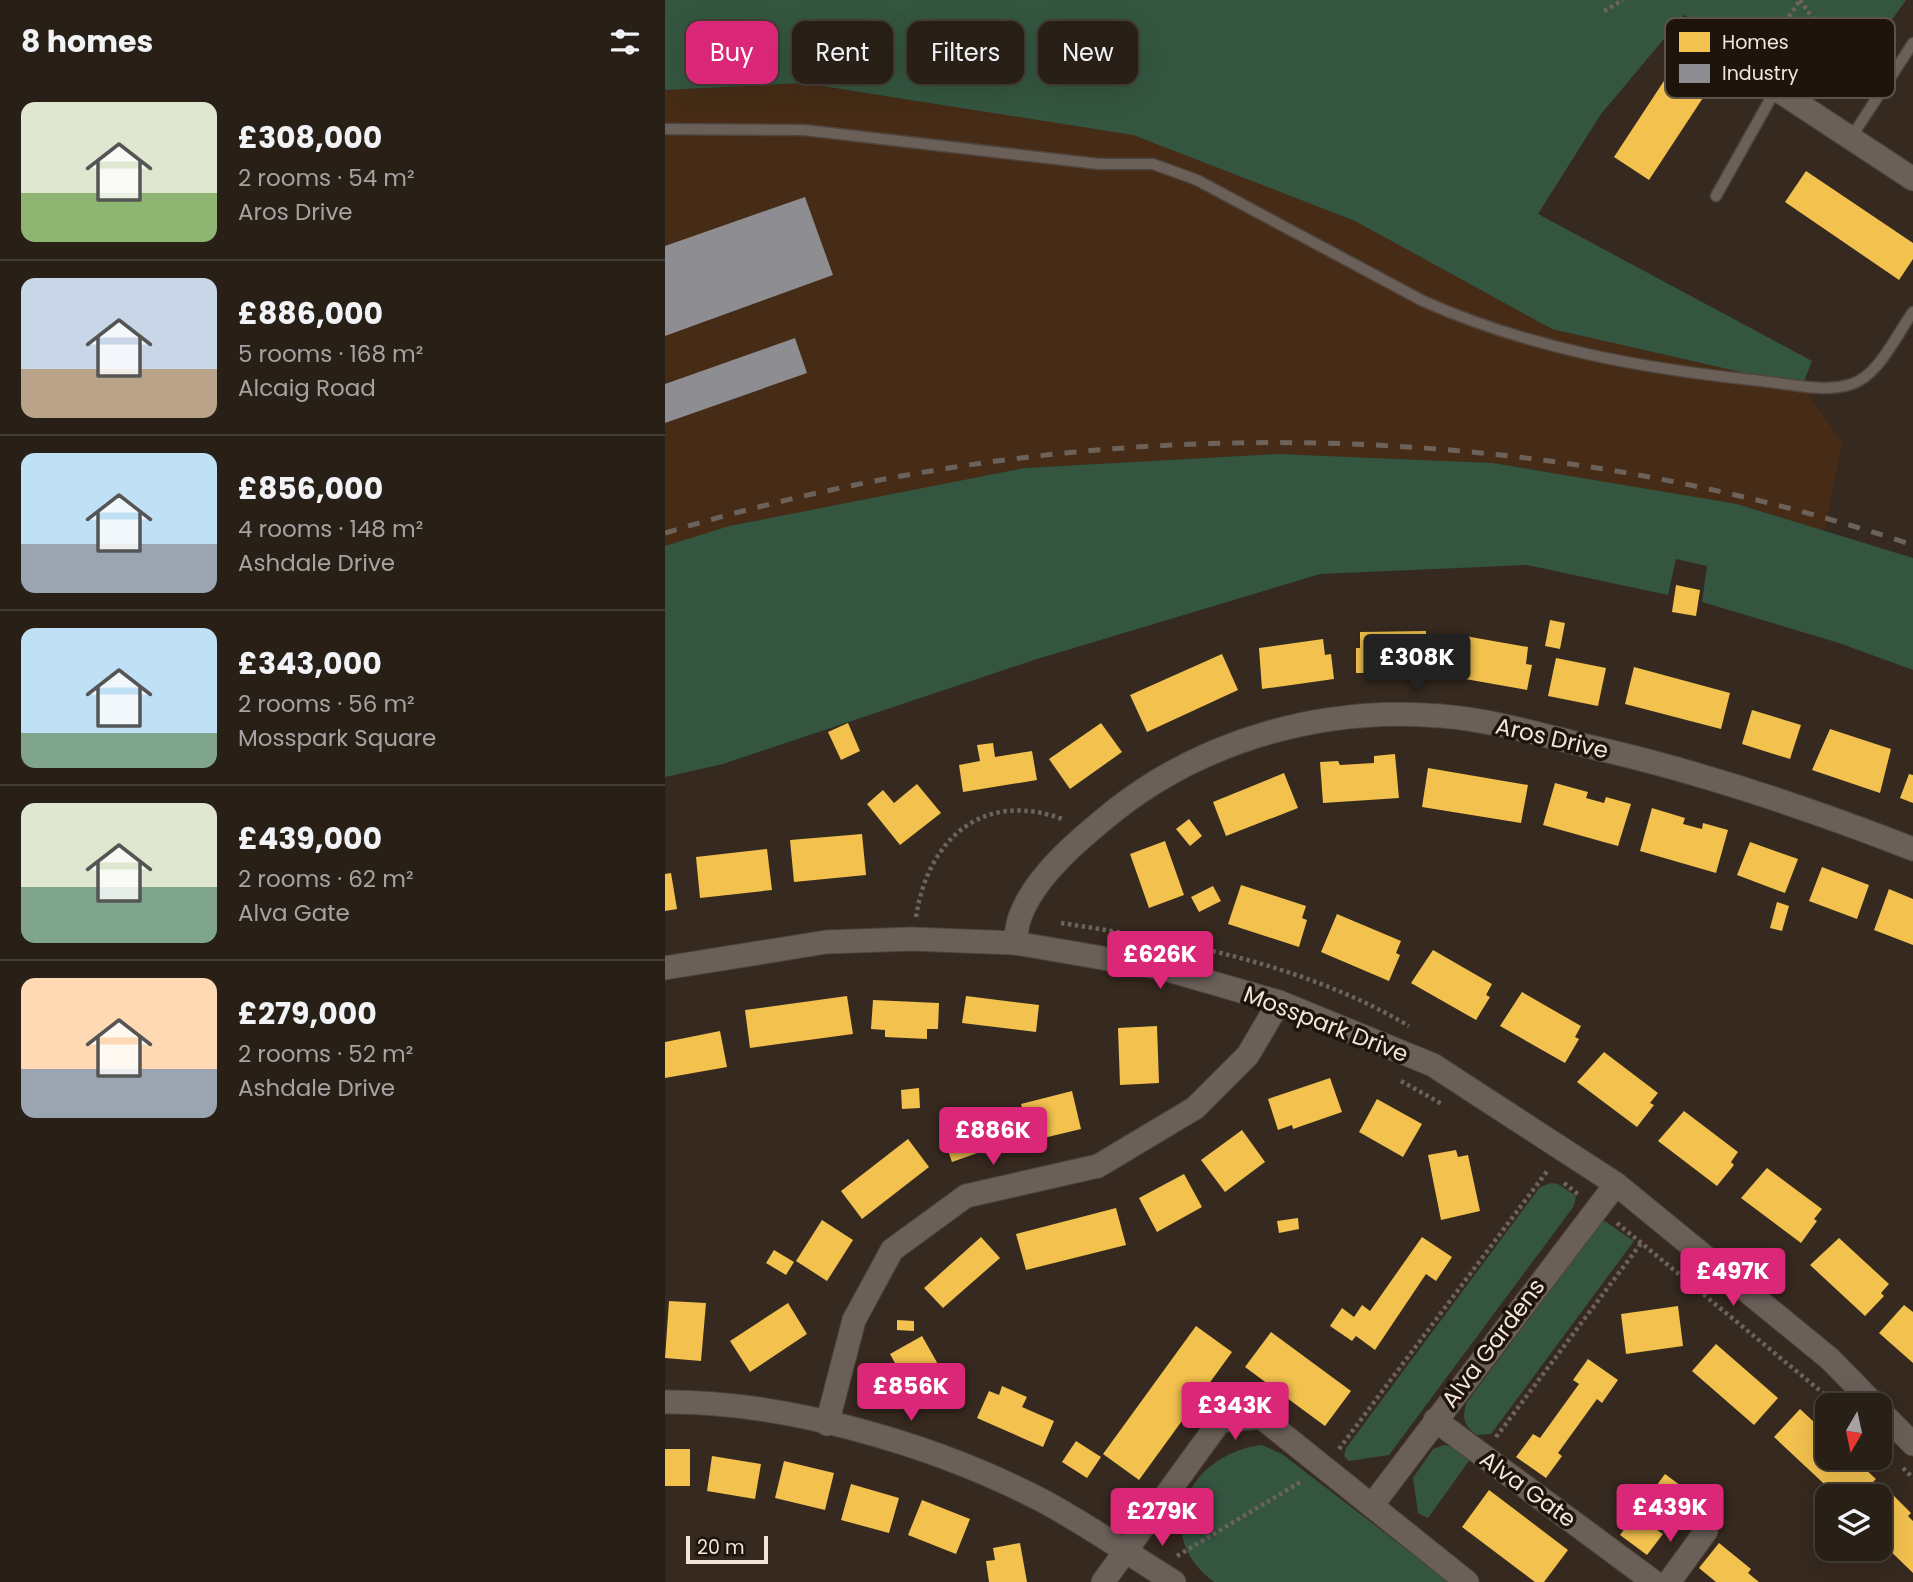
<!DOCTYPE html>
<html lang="en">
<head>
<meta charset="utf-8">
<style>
	:root { --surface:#281f17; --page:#302720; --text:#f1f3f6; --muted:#a5a2a1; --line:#443d36; --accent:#db2777 }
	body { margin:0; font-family:Poppins,sans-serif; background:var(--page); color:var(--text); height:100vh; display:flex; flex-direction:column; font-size:26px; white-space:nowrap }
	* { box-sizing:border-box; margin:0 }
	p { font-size:23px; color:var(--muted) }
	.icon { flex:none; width:38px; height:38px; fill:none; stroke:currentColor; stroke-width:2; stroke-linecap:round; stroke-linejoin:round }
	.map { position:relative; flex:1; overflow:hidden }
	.sheet { display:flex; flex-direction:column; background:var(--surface); width:665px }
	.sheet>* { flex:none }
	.banner { position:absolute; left:21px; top:21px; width:665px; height:63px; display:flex; gap:14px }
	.needle { width:46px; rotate:189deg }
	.controls { position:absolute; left:1150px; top:1393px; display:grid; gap:14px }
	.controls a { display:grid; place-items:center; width:77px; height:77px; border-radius:14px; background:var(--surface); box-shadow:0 7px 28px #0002,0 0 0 2px var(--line); font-size:35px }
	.scale { position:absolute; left:21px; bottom:18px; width:82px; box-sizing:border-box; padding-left:7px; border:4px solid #f4e5d9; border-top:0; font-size:19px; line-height:24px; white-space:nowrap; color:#f4e5d9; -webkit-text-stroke:5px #1e140c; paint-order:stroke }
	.price { position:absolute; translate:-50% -60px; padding:0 16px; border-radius:7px; background:var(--accent); color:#fff; font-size:23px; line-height:46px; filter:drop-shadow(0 2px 4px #0008) }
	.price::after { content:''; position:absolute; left:50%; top:42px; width:21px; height:16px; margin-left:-10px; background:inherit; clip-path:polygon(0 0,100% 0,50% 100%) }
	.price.active { background:#222; color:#fff }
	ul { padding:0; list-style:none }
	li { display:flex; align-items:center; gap:21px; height:175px; padding:0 21px }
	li+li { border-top:2px solid var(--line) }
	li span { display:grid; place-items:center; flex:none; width:196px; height:140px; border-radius:14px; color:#555 }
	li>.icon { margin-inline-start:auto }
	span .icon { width:84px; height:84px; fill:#fffc; stroke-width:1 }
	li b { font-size:30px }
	h2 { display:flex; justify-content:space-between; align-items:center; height:84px; padding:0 21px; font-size:30px }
	.pill { padding:0 24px; border-radius:14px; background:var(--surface); box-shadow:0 7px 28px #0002,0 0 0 2px var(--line); font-size:24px; line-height:63px }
	.pill.active { background:var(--accent); color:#fff }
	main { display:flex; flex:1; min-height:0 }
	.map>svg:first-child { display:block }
</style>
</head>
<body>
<main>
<section class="sheet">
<h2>8 homes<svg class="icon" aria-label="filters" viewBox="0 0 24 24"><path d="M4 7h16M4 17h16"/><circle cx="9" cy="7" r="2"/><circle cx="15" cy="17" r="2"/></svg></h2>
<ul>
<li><span style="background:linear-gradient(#dfe7d0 65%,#8fb573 0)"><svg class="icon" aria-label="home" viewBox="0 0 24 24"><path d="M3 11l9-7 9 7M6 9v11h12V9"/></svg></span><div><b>£308,000</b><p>2 rooms · 54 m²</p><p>Aros Drive</p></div></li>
<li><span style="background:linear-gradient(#c9d6e8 65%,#b9a48a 0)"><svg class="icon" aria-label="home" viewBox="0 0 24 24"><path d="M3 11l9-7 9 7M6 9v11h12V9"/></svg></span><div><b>£886,000</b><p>5 rooms · 168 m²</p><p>Alcaig Road</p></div></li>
<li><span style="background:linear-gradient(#bfe0f5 65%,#9aa5b1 0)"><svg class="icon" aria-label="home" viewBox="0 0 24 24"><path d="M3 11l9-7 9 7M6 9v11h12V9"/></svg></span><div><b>£856,000</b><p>4 rooms · 148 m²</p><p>Ashdale Drive</p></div></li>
<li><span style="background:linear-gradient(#bfe0f5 75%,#7fa58c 0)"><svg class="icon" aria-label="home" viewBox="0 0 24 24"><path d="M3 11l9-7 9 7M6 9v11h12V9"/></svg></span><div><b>£343,000</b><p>2 rooms · 56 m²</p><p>Mosspark Square</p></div></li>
<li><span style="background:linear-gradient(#dfe7d0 60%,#7fa58c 0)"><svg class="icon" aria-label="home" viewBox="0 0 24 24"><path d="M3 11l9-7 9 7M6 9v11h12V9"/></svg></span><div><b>£439,000</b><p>2 rooms · 62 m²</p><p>Alva Gate</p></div></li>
<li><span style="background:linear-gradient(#ffd9b3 65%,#9aa5b1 0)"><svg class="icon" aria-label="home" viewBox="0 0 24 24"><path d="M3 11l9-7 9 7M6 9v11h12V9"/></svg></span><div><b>£279,000</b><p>2 rooms · 52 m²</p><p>Ashdale Drive</p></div></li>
</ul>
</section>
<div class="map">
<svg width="1248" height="1582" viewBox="0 0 1248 1582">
	<rect width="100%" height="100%" fill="#36291f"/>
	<path fill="#462c16" d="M138,83l330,52 222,86 197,108 250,57 40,56 -17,89 -88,-27 -244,-41 -215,-9 -253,14 -296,58 -64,20v-456z"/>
	<g fill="#345640">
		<path d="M0,0h1241l-68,96 -154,-81 -83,99 -63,100 274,147 -10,25 -250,-57 -197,-108 -222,-86 -330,-52 -138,7z"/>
		<path d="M613,454l215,9 244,41 176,54v112l-74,-27 -137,-41 5,-36 -31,-7 -8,36 -141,-30 -207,9 -286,86 -311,104 -58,13v-231l64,-20 296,-58z"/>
		<path d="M886,1183l7,1 18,12 -2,10 -185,249 -40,6 -5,-5 2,-8 194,-261z"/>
		<path d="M938,1220l31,21 -143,193 -14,1c-13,-9 -16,-17 -10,-33z"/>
		<path d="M597,1445l20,9 167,128h-235c-66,-49 -24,-129 48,-137z"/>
		<path d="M779,1445l10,2 17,11 -43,60 -10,-5 -5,-35 20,-29z"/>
	</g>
	<g fill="#f2c14e">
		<path d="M1016,55l35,23 -67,102 -35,-23z"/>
		<path d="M1141,171l107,72v16l-14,21 -114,-78z"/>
		<path d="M1011,585l24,5 -4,26 -24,-4z"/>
		<path d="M885,620l15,3 -5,26 -15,-3z"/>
		<path d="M761,631v17h5v25h-75v-25h4v-16z"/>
		<path d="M800,636l63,11 -2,17 6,1 -5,25 -73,-13z"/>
		<path d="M658,639l2,16 6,-1 3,25 -72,10 -3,-41z"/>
		<path d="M557,654l16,36 -91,42 -17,-37z"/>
		<path d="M891,658l50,10 -8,38 -50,-10z"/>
		<path d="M969,667l96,26 -9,36 -96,-25z"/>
		<path d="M1087,710l49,15 -11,34 -48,-15z"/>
		<path d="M183,723l12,28 -19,9 -13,-28z"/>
		<path d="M436,723l21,29 -52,37 -21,-30z"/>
		<path d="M1165,729l61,20 -11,44 -68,-23z"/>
		<path d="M328,743l2,14 37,-6 5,29 -74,12 -4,-27 21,-4 -3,-16z"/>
		<path d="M730,754l4,44 -76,5 -3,-41 18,-1 2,4 34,-2v-7z"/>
		<path d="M763,768l100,17 -7,38 -99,-16z"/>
		<path d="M619,773l14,35 -72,28 -13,-34z"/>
		<path d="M1244,774l4,1v28l-13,-5z"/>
		<path d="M890,783l33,9 -2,6 18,5 2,-6 25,7 -13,42 -75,-21z"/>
		<path d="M252,784l24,29 -41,32 -33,-41 16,-14 11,13z"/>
		<path d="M987,808l33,10 -2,6 19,5 1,-6 25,7 -12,43 -76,-22z"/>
		<path d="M524,819l13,17 -12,10 -14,-17z"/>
		<path d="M197,834l4,41 -72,7 -4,-42z"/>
		<path d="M500,841l19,54 -35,13 -19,-54z"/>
		<path d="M1085,842l48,17 -13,34 -48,-18z"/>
		<path d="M102,849l5,41 -72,8 -4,-41z"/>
		<path d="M1157,867l47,18 -12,34 -48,-18z"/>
		<path d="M6,873l6,36 -12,2v-37z"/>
		<path d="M576,885l65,21 -4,12 5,2 -8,27 -71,-23z"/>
		<path d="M548,886l8,15 -22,11 -8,-15z"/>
		<path d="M1224,889l24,10v46l-39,-15z"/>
		<path d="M1112,902l12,4 -7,25 -12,-3z"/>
		<path d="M672,914l64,27 -5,12 4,2 -11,26 -68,-29z"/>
		<path d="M768,950l59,34 -6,11 4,2 -14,23 -65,-37z"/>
		<path d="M857,992l59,34 -6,11 4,2 -14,24 -65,-37z"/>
		<path d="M182,996l6,38 -103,14 -5,-38z"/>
		<path d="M301,996l73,9 -3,27 -74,-9z"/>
		<path d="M208,1000l66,3 -1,26h-11v10l-42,-2v-7l-14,-1z"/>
		<path d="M492,1026l2,57 -39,2 -2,-57z"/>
		<path d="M55,1031l7,36 -62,11v-36z"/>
		<path d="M939,1052l54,41 -8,10 4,2 -17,22 -60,-45z"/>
		<path d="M665,1078l12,34 -49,17 -1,-4 -14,5 -10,-31z"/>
		<path d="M254,1088l1,20 -18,1 -1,-19z"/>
		<path d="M407,1091l9,38 -50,12 -10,-37z"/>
		<path d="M712,1099l45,25 -19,33 -44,-25z"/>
		<path d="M1019,1111l54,41 -7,10 3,3 -17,21 -59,-45z"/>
		<path d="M320,1113l12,33 -45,16 -12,-34z"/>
		<path d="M577,1130l23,32 -40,30 -24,-32z"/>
		<path d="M243,1139l21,28 -67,52 -21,-28z"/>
		<path d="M791,1150l2,7 10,-2 12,56 -39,9 -13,-65z"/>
		<path d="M1102,1168l55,41 -8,10 3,2 -16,22 -60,-45z"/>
		<path d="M519,1174l18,33 -45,25 -18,-34z"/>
		<path d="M451,1208l10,37 -100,25 -10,-36z"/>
		<path d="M633,1218l1,11 -20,4 -2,-12z"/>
		<path d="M157,1220l31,20 -26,41 -31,-20z"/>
		<path d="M316,1237l19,21 -57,50 -19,-20z"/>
		<path d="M757,1237l30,20 -16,24 -10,-7 -51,76 -19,-14 -4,5 -22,-15 12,-18 12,9 8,-12 8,6z"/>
		<path d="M1174,1238l50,46 -8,9 3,3 -19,20 -55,-51z"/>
		<path d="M109,1250l20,12 -8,13 -20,-12z"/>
		<path d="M4,1301l37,2 -5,58 -36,-3z"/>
		<path d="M123,1303l19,31 -57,38 -20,-31z"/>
		<path d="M1239,1305l9,7v51l-34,-30z"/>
		<path d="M1013,1306l5,40 -57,8 -5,-40z"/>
		<path d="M232,1320l17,1v10l-17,-1z"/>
		<path d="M531,1326l36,26 -93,128 -36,-26z"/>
		<path d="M606,1332l80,59 -26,35 -80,-59z"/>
		<path d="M257,1336l25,44 -32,19 -25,-45z"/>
		<path d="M1051,1344l62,54 -24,27 -62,-54z"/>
		<path d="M923,1359l30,21 -16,23 -5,-4 -39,54 4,3 -16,22 -30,-21 17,-23 7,4 39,-54 -6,-4z"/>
		<path d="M337,1386l25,11 -5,10 32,14 -11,26 -66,-29 12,-27 10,4z"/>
		<path d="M1135,1409l27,25v24h26l23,21 -17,17h-22l-63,-59z"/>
		<path d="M411,1441l25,16 -14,21 -25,-16z"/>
		<rect x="0" y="1449" width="25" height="37"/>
		<path d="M47,1456l49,8 -6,35 -48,-8z"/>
		<path d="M119,1461l50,12 -9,37 -50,-12z"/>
		<path d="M1000,1474l27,20 -17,24 -6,-4 -12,16 6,4 -16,21 -27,-20z"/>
		<path d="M186,1484l48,14 -10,35 -48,-13z"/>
		<path d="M824,1490l79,60 -24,32h-9l-73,-55z"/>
		<path d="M1227,1494l19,19 -3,3 5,5v52l-34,-33v-33z"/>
		<path d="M257,1500l48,19 -14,35 -48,-19z"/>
		<path d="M355,1543l7,39h-38l-3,-21 9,-1 -2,-12z"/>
		<path d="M1054,1543l32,26 -3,4 11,9h-43l-17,-14z"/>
	</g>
	<g fill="#8d8d92">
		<path d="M140,197l28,78 -168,61v-90z"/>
		<path d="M130,338l12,35 -142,50v-39z"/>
	</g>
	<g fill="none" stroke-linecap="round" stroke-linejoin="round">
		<defs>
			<g id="service">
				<path d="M0,129l139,1 295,34h54l44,16 226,121c108,48 222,68 339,80 28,3 63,12 90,3 27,-9 45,-50 61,-72"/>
				<path d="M1187,136l61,-93"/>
				<path d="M1051,196l60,-107"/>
			</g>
			<g id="minor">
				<path d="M1111,89l137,90"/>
				<path d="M350,943c1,-8 2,-18 5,-26 15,-42 61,-79 94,-106 91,-72 211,-105 327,-95 51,4 101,19 150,31 110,25 217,61 322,102"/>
				<path d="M0,968l161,-26 86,-3 103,4 146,25 118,34 154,63 183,119 214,175 45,46"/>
				<path d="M0,1402c120,-1 271,43 378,99 45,24 87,54 131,81"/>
				<path d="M1214,1410l34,34"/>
				<path d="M770,1420l219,162"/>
				<path d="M162,1424l27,-104 38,-70 74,-54 132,-30 97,-58 53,-53 31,-53"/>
				<path d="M708,1504l243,-320"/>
				<path d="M438,1582l117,-161 41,-4 206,165"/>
				<path d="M1004,1582l37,-51"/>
			</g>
		</defs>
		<use href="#service" stroke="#4f443c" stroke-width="13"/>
		<use href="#minor" stroke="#4f443c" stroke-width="25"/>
		<g stroke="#6c635b" stroke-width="4.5" stroke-dasharray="3.5 3.5" stroke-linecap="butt">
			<path d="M1135,0l62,88"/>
			<path d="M939,11l19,-11"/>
			<path d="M1094,74l-5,-5 46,-69"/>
			<path d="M251,917c12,-80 69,-128 149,-97"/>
			<path d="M396,923c119,18 243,41 348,103"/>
			<path d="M736,1081l41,23"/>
			<path d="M899,1183l15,12"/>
			<path d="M952,1223l212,175"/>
			<path d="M831,1437l146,-195"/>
			<path d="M674,1449l209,-279"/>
			<path d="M1238,1468l10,10"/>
			<path d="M512,1556l125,-75"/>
		</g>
		<use href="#service" stroke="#6b6059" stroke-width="10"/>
		<use href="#minor" stroke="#6b6059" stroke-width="23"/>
		<path stroke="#6c625a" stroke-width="5" stroke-dasharray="12 12" stroke-linecap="butt" d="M0,533c405,-123 846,-122 1248,12"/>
	</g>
	<g text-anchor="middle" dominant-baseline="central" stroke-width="7" stroke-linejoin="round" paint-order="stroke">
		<g font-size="23" fill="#f4e5d9" stroke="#1e140c">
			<text transform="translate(887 738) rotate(13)">Aros Drive</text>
			<text transform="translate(661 1024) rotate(21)">Mosspark Drive</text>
			<text transform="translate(828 1343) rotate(-53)">Alva Gardens</text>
			<text transform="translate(863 1489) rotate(36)">Alva Gate</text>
		</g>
	</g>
	<rect x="1000" y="18" width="230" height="80" rx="10" fill="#1e140c" stroke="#5e534a" stroke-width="2"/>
	<rect x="1014" y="32" width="31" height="20" fill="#f2c14e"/>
	<rect x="1014" y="64" width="31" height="19" fill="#8d8d92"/>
	<g font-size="19" fill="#f4e5d9">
		<text x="1057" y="49">Homes</text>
		<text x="1057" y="80">Industry</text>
	</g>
</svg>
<div class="controls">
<a><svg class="needle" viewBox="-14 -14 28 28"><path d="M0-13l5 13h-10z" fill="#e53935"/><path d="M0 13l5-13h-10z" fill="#a5a2a1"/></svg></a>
<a><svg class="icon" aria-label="layers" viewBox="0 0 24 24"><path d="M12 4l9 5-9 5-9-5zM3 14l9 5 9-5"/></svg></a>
</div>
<div class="scale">20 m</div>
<b class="price active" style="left:752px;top:694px">£308K</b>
<b class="price" style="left:495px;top:991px">£626K</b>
<b class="price" style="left:328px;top:1167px">£886K</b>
<b class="price" style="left:1068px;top:1308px">£497K</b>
<b class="price" style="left:246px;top:1423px">£856K</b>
<b class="price" style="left:570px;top:1442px">£343K</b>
<b class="price" style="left:1005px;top:1544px">£439K</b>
<b class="price" style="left:497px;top:1548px">£279K</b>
<div class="banner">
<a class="pill active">Buy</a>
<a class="pill">Rent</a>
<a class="pill">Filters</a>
<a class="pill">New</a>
</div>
</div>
</main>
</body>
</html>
